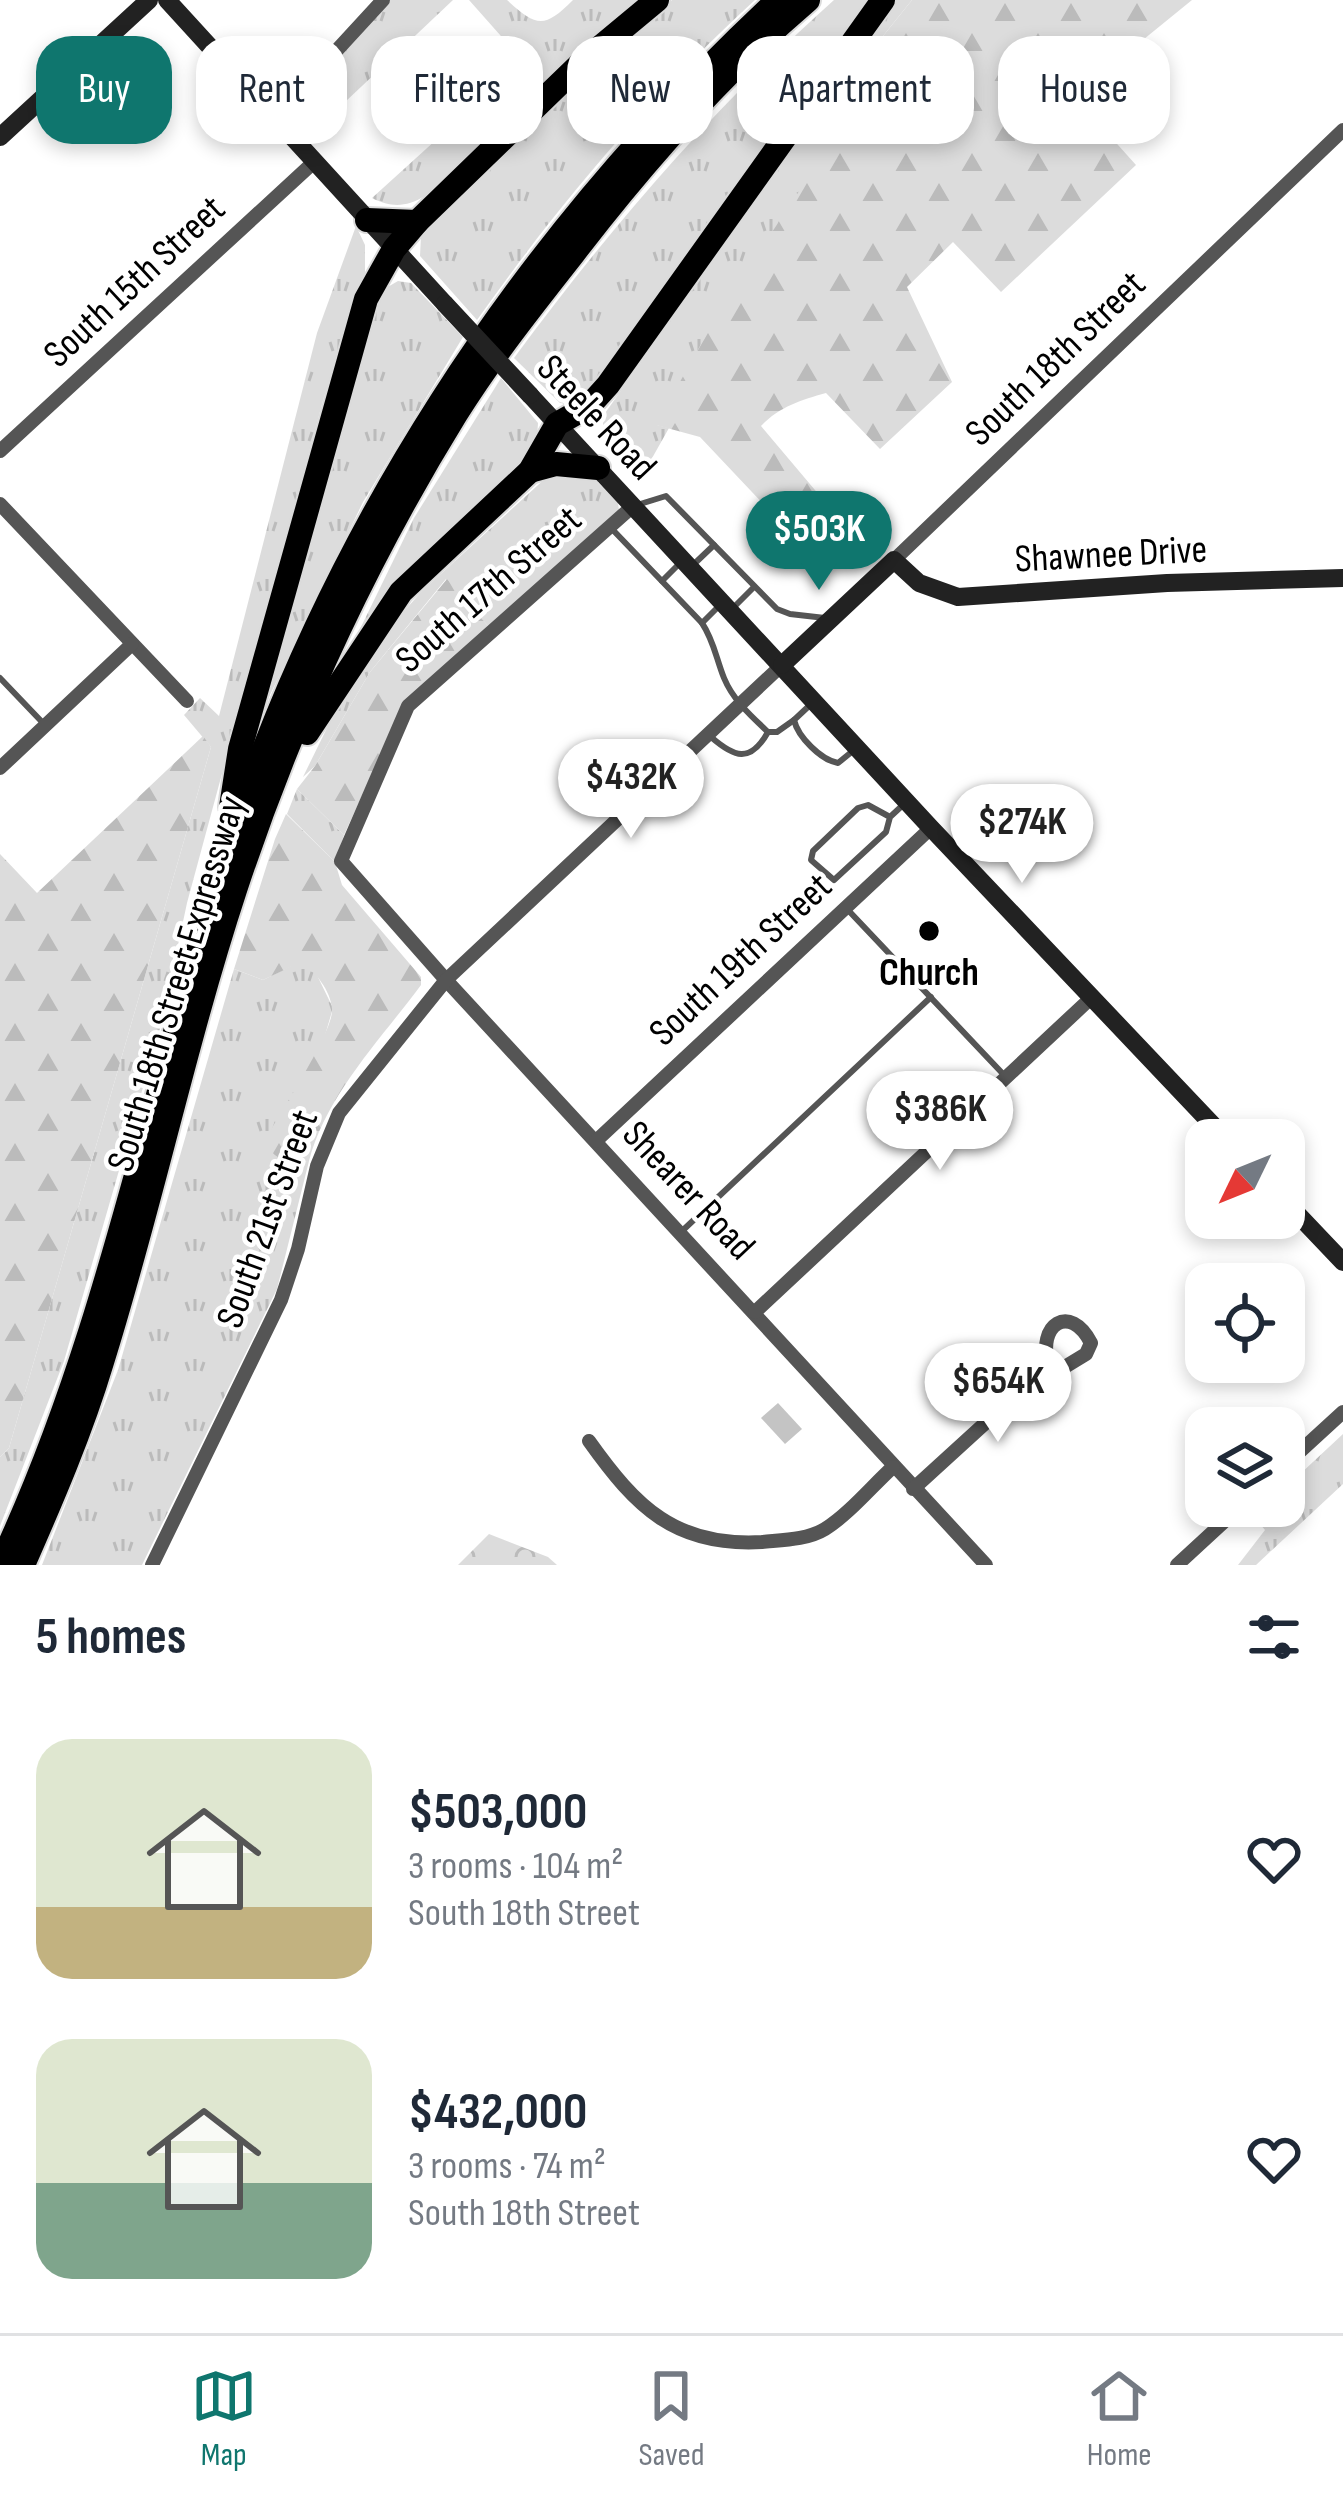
<!DOCTYPE html>
<html lang="en">
<head>
<meta charset="utf-8">
<style>
	:root { --surface:#fff; --page:#f6f6f7; --text:#1f2937; --muted:#747a83; --line:#e0e1e3; --accent:#0f766e }
	body { margin:0; font-family:"Sofia Sans Condensed",sans-serif; background:var(--page); color:var(--text); height:100vh; display:flex; flex-direction:column; font-size:45px; white-space:nowrap }
	* { box-sizing:border-box; margin:0 }
	p { font-size:39px; color:var(--muted) }
	.icon { flex:none; width:66px; height:66px; fill:none; stroke:currentColor; stroke-width:2; stroke-linecap:round; stroke-linejoin:round }
	.map { position:relative; height:1565px; overflow:hidden }
	.drawer { display:flex; flex-direction:column; background:var(--surface); flex:1 }
	.drawer>* { flex:none }
	.hud { position:absolute; left:36px; top:36px; width:1272px; height:108px; display:flex; gap:24px }
	.needle { width:78px; rotate:227deg }
	.buttons { position:absolute; left:1185px; top:1119px; display:grid; gap:24px }
	.buttons a { display:grid; place-items:center; width:120px; height:120px; border-radius:24px; background:var(--surface); box-shadow:0 6px 18px #0003; font-size:60px }
	.price { position:absolute; translate:-50% -102px; padding:0 27px; border-radius:42px; background:#fff; color:#222; font-size:39px; line-height:78px; filter:drop-shadow(0 3px 6px #0008) }
	.price::after { content:''; position:absolute; left:50%; top:72px; width:36px; height:27px; margin-left:-18px; background:inherit; clip-path:polygon(0 0,100% 0,50% 100%) }
	.price.current { background:var(--accent); color:#fff }
	ul { padding:0; list-style:none }
	li { display:flex; align-items:center; gap:36px; height:300px; padding:0 36px }
	li span { display:grid; place-items:center; flex:none; width:336px; height:240px; border-radius:36px; color:#555 }
	li>.icon { margin-inline-start:auto }
	span .icon { width:144px; height:144px; fill:#fffc; stroke-width:1 }
	li b { font-size:51px }
	h2 { display:flex; justify-content:space-between; align-items:center; height:144px; padding:0 36px; font-size:51px }
	.pill { padding:0 42px; border-radius:36px; background:var(--surface); box-shadow:0 6px 18px #0003; font-size:42px; line-height:108px }
	.pill.current { background:var(--accent); color:#fff }
	.dock { display:flex; justify-content:space-around; align-items:center; height:168px; border-top:3px solid var(--line); background:var(--surface); font-size:33px; color:var(--muted) }
	.dock a { display:grid; justify-items:center; gap:6px }
	.dock .current { color:var(--accent) }
	.map>svg:first-child { display:block }
</style>
</head>
<body>
<div class="map">
<svg width="1343" height="1565" viewBox="0 0 1343 1565">
	<defs>
		<pattern id="grass-tufts" width="24" height="20" patternUnits="userSpaceOnUse" patternTransform="scale(3)"><rect width="24" height="20" fill="#dcdcdc"/><path d="M3 7l-1-3M5 7V3M7 7l1-3M15 17l-1-3M17 17v-4M19 17l1-3" fill="none" stroke="#bbb"/></pattern>
		<pattern id="forest-firs" width="22" height="20" patternUnits="userSpaceOnUse" patternTransform="scale(3)"><rect width="22" height="20" fill="#dcdcdc"/><path d="M5 1l3.5 6h-7zM16 11l3.5 6h-7z" fill="#bbb"/></pattern>
		<pattern id="park-crowns" width="20" height="18" patternUnits="userSpaceOnUse" patternTransform="scale(3)"><rect width="20" height="18" fill="#dcdcdc"/><path d="M2 6a3 3 0 1 1 6 0M12 15a3 3 0 1 1 6 0" fill="none" stroke="#bbb"/></pattern>
	</defs>
	<rect width="100%" height="100%" fill="#fff"/>
	<g fill="url(#grass-tufts)">
		<path d="M390,0h63l-145,137 -17,-26z"/>
		<path d="M469,0h38c30,27 37,29 66,0h71l-219,196c-19,11 -33,12 -53,2l151,-137z"/>
		<path d="M672,0h83c-105,96 -196,204 -278,320l-57,-64 1,-21 196,-192z"/>
		<path d="M834,0h40l-276,387 -26,17 -12,-1 -46,-45c96,-130 199,-250 320,-358z"/>
		<path d="M897,0h15l-33,41 9,17 -231,367 12,3 -31,55 -35,-41v-26z"/>
		<path d="M356,226l9,19v32l-41,120 -137,506 -26,122 -97,336 -64,165v-69l9,-9 202,-701 -27,-32 16,-17 19,18 98,-383z"/>
		<path d="M398,281l13,2 52,54 -100,165 -95,197 -8,-1 110,-384 16,-26z"/>
		<path d="M501,378l37,45 -1,15 -13,26 -160,166 -4,-1 54,-111z"/>
		<path d="M549,475h42l27,28 1,7 -130,117 -43,-48 -76,93 -55,94 -12,11 44,-90 38,-54 36,-41z"/>
		<path d="M297,789l47,46 -9,27 -48,-48z"/>
		<path d="M301,961l14,10 18,37 -45,154 21,-1 -32,128 -135,276h-100l76,-195 116,-401 29,11z"/>
		<path d="M1343,1434v50l-87,81h-18l27,-35 -11,-13 12,-11h18v-17z"/>
	</g>
	<g fill="url(#forest-firs)">
		<path d="M912,0h280l-118,96 62,69 -135,127 -48,-50 -46,45 45,95 -72,67 -54,-56c-25,7 -47,14 -65,33l59,70 -34,32 -86,-91 -44,-12 60,-108 171,-259 -8,-17z"/>
		<path d="M447,579l42,48 -93,94 -52,114 -47,-46 18,-23 55,-94z"/>
		<path d="M203,736l8,11 -202,701 -9,9v-603l37,39z"/>
		<path d="M286,814l49,48 7,23 79,92v8c-40,54 -95,110 -112,176 -17,0 -31,2 -40,-13l2,-18c13,-23 63,-100 61,-121 -1,-18 -17,-38 -31,-47l-38,18 -29,-11 41,-130z"/>
	</g>
	<path fill="url(#park-crowns)" d="M489,1534l59,23 9,8h-99z"/>
	<path fill="#c4c4c4" d="M778,1403l24,26 -17,15 -24,-26z"/>
	<g fill="none" stroke-linecap="round" stroke-linejoin="round">
		<defs>
			<g id="highway">
				<path d="M367,220l50,2"/>
				<path d="M530,471l26,-7 42,4"/>
				<path d="M307,733l94,-141 129,-121 27,-47 32,-18 19,-21 275,-385"/>
				<path d="M231,807l9,-58 126,-450 28,-50 23,-27 163,-158 77,-64"/>
				<path d="M0,1565c104,-219 149,-459 220,-690 106,-339 298,-633 558,-875"/>
				<path d="M23,1565c29,-66 58,-133 79,-203 49,-156 82,-317 133,-472 55,-166 129,-327 221,-476 35,-56 77,-109 118,-161 70,-91 146,-178 234,-253"/>
			</g>
		</defs>
		<use href="#highway" stroke="#dbdbdb" stroke-width="28"/>
		<g stroke="#555" stroke-width="6">
			<path d="M637,505l29,-9 111,113 13,5 35,4"/>
			<path d="M612,529l90,94c12,18 14,35 22,55 9,22 27,38 44,54"/>
			<path d="M693,565l21,-20"/>
			<path d="M662,581l19,-19"/>
			<path d="M731,610l23,-23"/>
			<path d="M702,623l19,-19"/>
			<path d="M0,678l43,45"/>
			<path d="M810,705l-16,15c4,17 27,40 44,43l16,-13"/>
			<path d="M711,737c23,20 39,27 57,-5h9l17,-12"/>
			<path d="M890,817l-22,-12 -10,3 -45,43 -2,9 23,20 52,-48 4,-15 14,-13"/>
			<path d="M848,910l156,165"/>
			<path d="M681,1232l250,-235"/>
		</g>
		<g stroke="#555" stroke-width="14">
			<path d="M271,114l55,-52 57,-62"/>
			<path d="M0,451l314,-289"/>
			<path d="M0,504l187,197"/>
			<path d="M633,506l-225,200 -67,155 105,119 540,585"/>
			<path d="M894,560l449,-430"/>
			<path d="M0,768l132,-124"/>
			<path d="M596,1141l335,-313"/>
			<path d="M755,1312l336,-314"/>
			<path d="M589,1441c47,66 86,106 173,101 20,-2 45,-2 63,-13 24,-15 47,-43 68,-62"/>
			<path d="M1284,1466l59,-54"/>
			<path d="M913,1489l136,-124 14,3 23,-14 5,-11c-21,-41 -55,-18 -42,22"/>
			<path d="M152,1565l129,-265 17,-51 19,-83 22,-53 107,-133 336,-315"/>
			<path d="M1177,1565l64,-59"/>
		</g>
		<g stroke="#222" stroke-width="18">
			<path d="M167,0l278,304"/>
			<path d="M0,137l149,-137"/>
			<path d="M530,395l401,433 296,312"/>
			<path d="M782,665l112,-105 25,23 39,14 209,-14 176,-5"/>
			<path d="M1284,1200l59,62"/>
		</g>
		<use href="#highway" stroke="#000" stroke-width="24"/>
		<path stroke="#222" stroke-width="18" d="M445,304l85,91"/>
	</g>
	<circle fill="#000" stroke="#fff" stroke-width="4.5" cx="929" cy="931" r="12"/>
	<g text-anchor="middle" dominant-baseline="central" stroke-width="9" stroke-linejoin="round" paint-order="stroke">
		<g font-size="39" fill="#000" stroke="#fff">
			<text transform="translate(135 282) rotate(-43)">South 15th Street</text>
			<text transform="translate(1056 359) rotate(-44)">South 18th Street</text>
			<text transform="translate(596 418) rotate(47)">Steele Road</text>
			<text transform="translate(1111 555) rotate(-3)">Shawnee Drive</text>
			<text transform="translate(489 590) rotate(-41)">South 17th Street</text>
			<text transform="translate(741 960) rotate(-43)">South 19th Street</text>
			<text transform="translate(177 984) rotate(-73)">South 18th Street Expressway</text>
			<text transform="translate(688 1191) rotate(47)">Shearer Road</text>
			<text transform="translate(268 1219) rotate(-70)">South 21st Street</text>
		</g>
		<g font-size="39" font-weight="bold" fill="#000" stroke="#fff">
			<text x="929" y="973">Church</text>
		</g>
	</g>
</svg>
<div class="buttons">
<a><svg class="needle" viewBox="-14 -14 28 28"><path d="M0-13l5 13h-10z" fill="#e53935"/><path d="M0 13l5-13h-10z" fill="#747a83"/></svg></a>
<a><svg class="icon" aria-label="locate" viewBox="0 0 24 24"><circle cx="12" cy="12" r="6"/><path d="M12 2v4M12 18v4M2 12h4M18 12h4"/></svg></a>
<a><svg class="icon" aria-label="layers" viewBox="0 0 24 24"><path d="M12 4l9 5-9 5-9-5zM3 14l9 5 9-5"/></svg></a>
</div>
<b class="price current" style="left:819px;top:593px">$503K</b>
<b class="price" style="left:631px;top:841px">$432K</b>
<b class="price" style="left:1022px;top:886px">$274K</b>
<b class="price" style="left:940px;top:1173px">$386K</b>
<b class="price" style="left:998px;top:1445px">$654K</b>
<div class="hud">
<a class="pill current">Buy</a>
<a class="pill">Rent</a>
<a class="pill">Filters</a>
<a class="pill">New</a>
<a class="pill">Apartment</a>
<a class="pill">House</a>
</div>
</div>
<section class="drawer">
<h2>5 homes<svg class="icon" aria-label="filters" viewBox="0 0 24 24"><path d="M4 7h16M4 17h16"/><circle cx="9" cy="7" r="2"/><circle cx="15" cy="17" r="2"/></svg></h2>
<ul>
<li><span style="background:linear-gradient(#dfe7d0 70%,#c2b280 0)"><svg class="icon" aria-label="home" viewBox="0 0 24 24"><path d="M3 11l9-7 9 7M6 9v11h12V9"/></svg></span><div><b>$503,000</b><p>3 rooms · 104 m²</p><p>South 18th Street</p></div><svg class="icon" aria-label="heart" viewBox="0 0 24 24"><path d="M12 20l-8-8c-3-5 5-10 8-4 3-6 11-1 8 4z"/></svg></li>
<li><span style="background:linear-gradient(#dfe7d0 60%,#7fa58c 0)"><svg class="icon" aria-label="home" viewBox="0 0 24 24"><path d="M3 11l9-7 9 7M6 9v11h12V9"/></svg></span><div><b>$432,000</b><p>3 rooms · 74 m²</p><p>South 18th Street</p></div><svg class="icon" aria-label="heart" viewBox="0 0 24 24"><path d="M12 20l-8-8c-3-5 5-10 8-4 3-6 11-1 8 4z"/></svg></li>
</ul>
</section>
<nav class="dock">
<a class="current"><svg class="icon" aria-label="map" viewBox="0 0 24 24"><path d="M3 6l6-2 6 2 6-2v14l-6 2-6-2-6 2zM9 4v14M15 6v14"/></svg>Map</a>
<a><svg class="icon" aria-label="saved" viewBox="0 0 24 24"><path d="M7 4h10v16l-5-4-5 4z"/></svg>Saved</a>
<a><svg class="icon" aria-label="home" viewBox="0 0 24 24"><path d="M3 11l9-7 9 7M6 9v11h12V9"/></svg>Home</a>
</nav>
</body>
</html>
